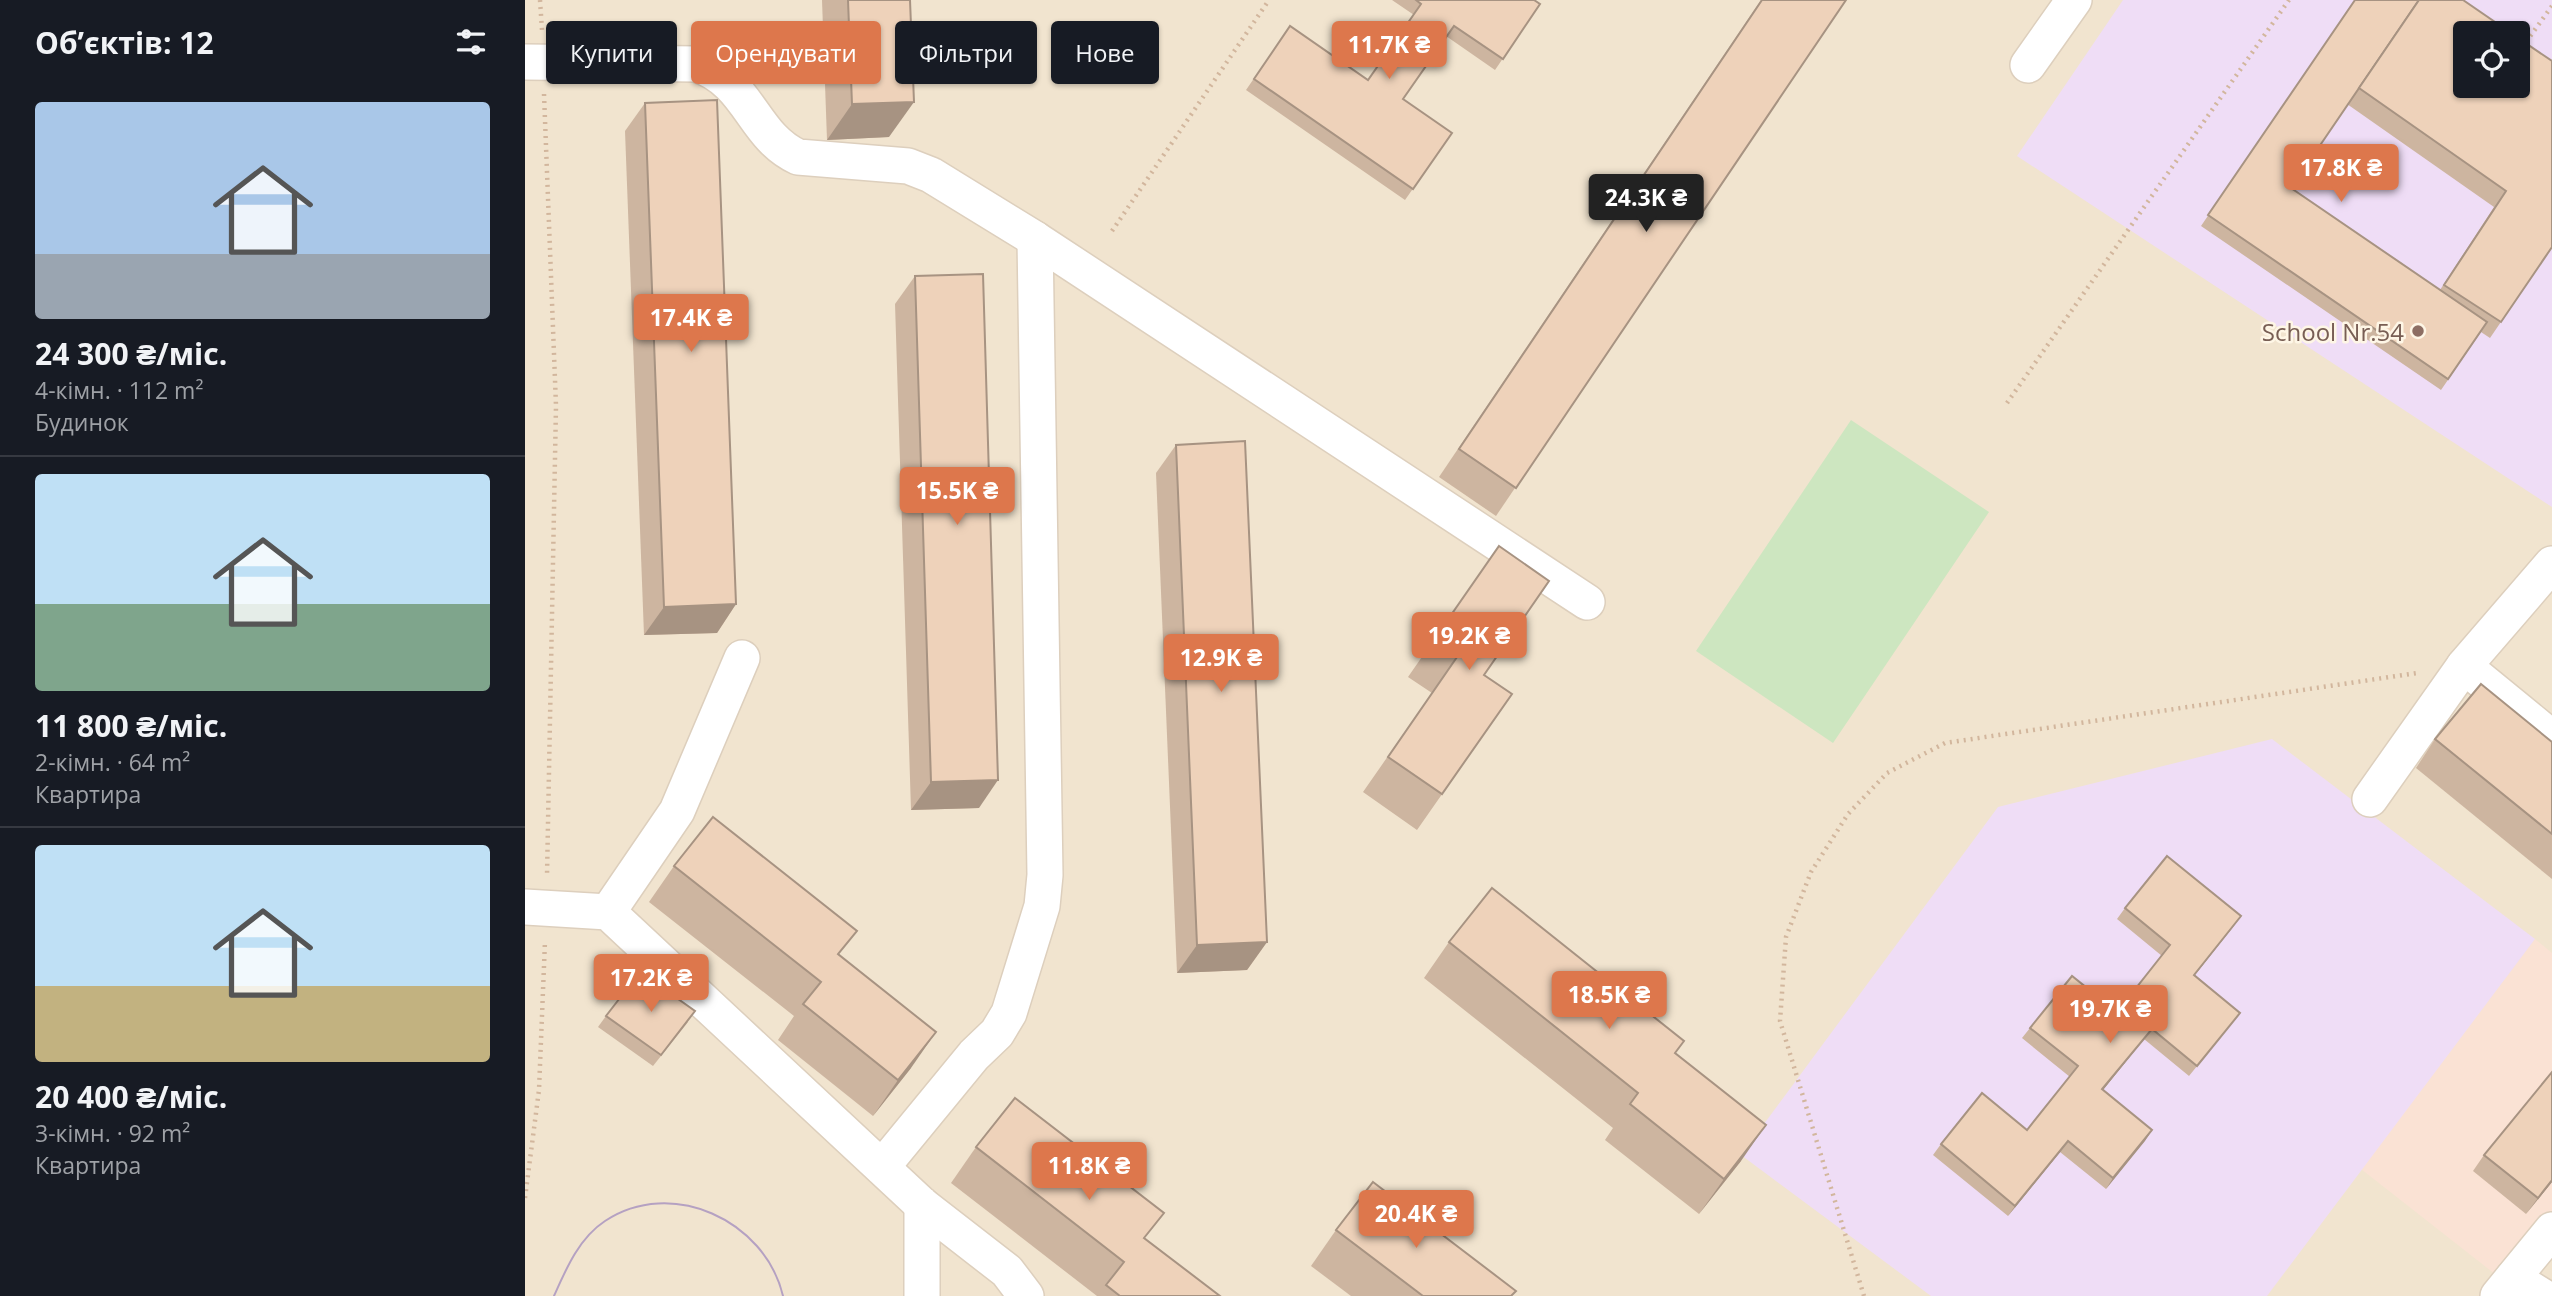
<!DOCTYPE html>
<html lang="uk">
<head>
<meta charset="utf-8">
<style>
	:root { --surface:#171b24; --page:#20242c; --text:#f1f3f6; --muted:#9ea1a6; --line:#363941; --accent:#dd774c }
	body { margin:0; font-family:"Open Sans",sans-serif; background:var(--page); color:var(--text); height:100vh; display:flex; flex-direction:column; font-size:26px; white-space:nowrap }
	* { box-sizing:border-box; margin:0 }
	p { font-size:23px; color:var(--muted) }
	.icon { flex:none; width:38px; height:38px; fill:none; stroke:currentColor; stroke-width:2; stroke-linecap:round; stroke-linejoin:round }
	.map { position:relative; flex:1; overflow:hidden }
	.panel { display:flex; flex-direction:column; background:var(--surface); width:525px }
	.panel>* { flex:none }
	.top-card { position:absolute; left:21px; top:21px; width:665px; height:63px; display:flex; gap:14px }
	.fabs { position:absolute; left:1928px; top:21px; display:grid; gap:14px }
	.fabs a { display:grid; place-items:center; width:77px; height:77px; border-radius:7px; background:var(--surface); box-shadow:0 2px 5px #0004; font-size:35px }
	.price { position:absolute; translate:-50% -60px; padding:0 16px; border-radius:7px; background:var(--accent); color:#fff; font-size:23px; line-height:46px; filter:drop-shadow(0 2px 4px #0008) }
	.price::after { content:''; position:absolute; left:50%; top:42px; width:21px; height:16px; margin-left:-10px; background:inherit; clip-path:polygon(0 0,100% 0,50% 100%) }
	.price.active { background:#222; color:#fff }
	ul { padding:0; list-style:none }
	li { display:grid; align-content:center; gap:14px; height:371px; padding:0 35px }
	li+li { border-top:2px solid var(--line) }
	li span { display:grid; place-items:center; height:217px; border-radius:7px; color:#555 }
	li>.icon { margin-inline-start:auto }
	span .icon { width:126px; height:126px; fill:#fffc; stroke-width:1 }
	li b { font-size:30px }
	h2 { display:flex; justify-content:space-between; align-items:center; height:84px; padding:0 35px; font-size:30px }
	.pill { padding:0 24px; border-radius:7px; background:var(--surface); box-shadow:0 2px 5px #0004; font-size:24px; line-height:63px }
	.pill.active { background:var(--accent); color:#fff }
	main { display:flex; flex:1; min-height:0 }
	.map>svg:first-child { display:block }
</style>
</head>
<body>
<main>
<section class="panel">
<h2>Об’єктів: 12<svg class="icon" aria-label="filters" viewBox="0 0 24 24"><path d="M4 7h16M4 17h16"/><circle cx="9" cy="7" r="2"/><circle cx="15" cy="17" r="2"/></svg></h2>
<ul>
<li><span style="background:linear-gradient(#a9c7e8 70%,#9aa5b1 0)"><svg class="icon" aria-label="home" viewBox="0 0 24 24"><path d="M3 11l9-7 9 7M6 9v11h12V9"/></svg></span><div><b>24 300 ₴/міс.</b><p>4-кімн. · 112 m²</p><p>Будинок</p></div></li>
<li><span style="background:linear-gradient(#bfe0f5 60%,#7fa58c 0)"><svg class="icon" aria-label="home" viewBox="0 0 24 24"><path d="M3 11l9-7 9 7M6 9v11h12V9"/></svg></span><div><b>11 800 ₴/міс.</b><p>2-кімн. · 64 m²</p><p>Квартира</p></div></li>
<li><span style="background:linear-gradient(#bfe0f5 65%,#c2b280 0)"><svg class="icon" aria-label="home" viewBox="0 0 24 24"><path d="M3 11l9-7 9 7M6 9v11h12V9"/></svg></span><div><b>20 400 ₴/міс.</b><p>3-кімн. · 92 m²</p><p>Квартира</p></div></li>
</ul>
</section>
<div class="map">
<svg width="2027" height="1296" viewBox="0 0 2027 1296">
	<rect width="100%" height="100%" fill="#faf2e0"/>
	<path fill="#f1e4cf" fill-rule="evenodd" d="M0,0h2027v1296h-2027zM1941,33h52v53h-52z"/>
	<path fill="#fae2d4" d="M2010,939l17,14v258l-52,67 -139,-109z"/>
	<g fill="#efddf6" fill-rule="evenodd">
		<path d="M1598,0h429v507l-535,-351zM1941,33h52v53h-52z"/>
		<path d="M1747,739l263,200 -268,357h-336l-190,-141 257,-348z"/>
	</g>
	<path fill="#cde6c0" d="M1326,420l138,92 -156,231 -137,-92z"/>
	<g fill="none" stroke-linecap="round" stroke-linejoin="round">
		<defs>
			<g id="minor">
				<path d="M0,62l171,2c54,18 56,72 102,93l110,9 23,9 104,64 552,363"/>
				<path d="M1503,65l46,-65"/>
				<path d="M1939,666l88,72"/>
				<path d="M1845,799l94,-133 88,-102"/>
				<path d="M0,907l83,5 314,293 85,66 19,25"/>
				<path d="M83,912l69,-101 65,-153"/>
				<path d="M357,1167l92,-112 23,-22 12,-20 33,-107 3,-31 -10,-636"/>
				<path d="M397,1205v91"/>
				<path d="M1988,1278l29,18"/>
				<path d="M1973,1296l54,-66"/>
			</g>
		</defs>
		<use href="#minor" stroke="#ddcfbd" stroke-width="38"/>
		<g stroke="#d2b69d" stroke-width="4.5" stroke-dasharray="2 5" stroke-linecap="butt">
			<path d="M15,0l2,30"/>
			<path d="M1993,53l34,-47"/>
			<path d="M19,94l12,312 -9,470"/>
			<path d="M587,231l157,-231"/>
			<path d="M1482,403l282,-403"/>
			<path d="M0,1198l14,-108 6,-149"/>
			<path d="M1339,1296l-84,-275 6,-84 25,-65 37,-58 39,-41 58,-30 472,-70"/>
		</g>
		<use href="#minor" stroke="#fff" stroke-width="35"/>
		<path stroke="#b5a1c2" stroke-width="2" d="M29,1296c12,-27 25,-58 51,-75 66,-44 160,-1 178,75"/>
	</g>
	<g fill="#cdb5a0" fill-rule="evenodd">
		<path d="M297,0h88l-21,137 -62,3z"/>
		<path d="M867,0h142l6,4 -45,66 -49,-34 -43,63 49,34 -47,67 -159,-110 44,-64 78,54 46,-65z"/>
		<path d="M1236,0h85l-350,516 -57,-39z"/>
		<path d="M1830,0l197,247 -62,91 -9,-6 -40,58 -240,-164zM1822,104l147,103 -54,83 -149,-102z"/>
		<path d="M120,103l91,501 -19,29 -73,2 -19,-504z"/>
		<path d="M390,276l64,532 -68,2 -16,-506z"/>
		<path d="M651,445l91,497 -20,28 -70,3 -21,-500z"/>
		<path d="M974,546l-15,129 28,19 -95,136 -54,-38 69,-99 -24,-16z"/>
		<path d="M1910,739l117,3v137l-136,-111z"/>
		<path d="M149,866l166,89 71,113 -38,48 -95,-76 16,-24 -145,-114z"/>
		<path d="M1600,908l116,8 -46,59 45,38 -51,63 -45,-37 -41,51 49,40 -46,59 -46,-37 -52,64 -75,-61 8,-11 86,-14 43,-53 -48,-39 8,-10 87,-16 45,-56 -45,-37z"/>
		<path d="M924,942l226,111 66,108 -42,53 -94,-74 8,-12 -189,-150z"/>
		<path d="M81,1016l82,6 -35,44 -55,-39z"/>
		<path d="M2027,1072v110l-26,32 -53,-43 11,-16z"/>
		<path d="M451,1147l170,92 74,57h-123l-146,-113z"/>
		<path d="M811,1230l176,66h-161l-40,-30z"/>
	</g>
	<g fill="#a79382">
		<path d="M389,102l-25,35 -62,3 25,-36z"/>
		<path d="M211,604l-19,29 -73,2 20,-28z"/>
		<path d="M473,780l-19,28 -68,2 20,-28z"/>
		<path d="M1716,916l-8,11 -47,59 8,-11z"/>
		<path d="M742,942l-20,28 -70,3 20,-28z"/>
		<path d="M1627,1029l-8,10 -49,61 7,-11z"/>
		<path d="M411,1032l-25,36 -38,48 25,-36z"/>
		<path d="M1241,1125l-25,36 -42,53 25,-35z"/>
		<path d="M1627,1130l-7,11 -39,48 7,-11z"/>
		<path d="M1543,1141l-8,11 -52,64 7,-10z"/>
		<path d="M2027,1180v2l-26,32 12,-16z"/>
	</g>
	<g fill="#eed2ba" stroke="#a79382" stroke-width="2">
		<path d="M323,0h62l4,102 -62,2z"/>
		<path d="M891,0h118l6,4 -37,55 -49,-33 -51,73 49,34 -39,56 -159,-110 36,-53 78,54 53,-76z"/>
		<path d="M1237,0h84l-330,488 -57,-39z"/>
		<path d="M1830,0h64l-128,188 196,134 -39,57 -240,-164z"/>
		<path d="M1894,0h44l48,33h-45v53h52v-48l34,23v186l-51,75 -57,-37 62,-94 -147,-103z"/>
		<path d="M192,100l19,504 -72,3 -19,-504z"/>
		<path d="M458,274l15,506 -67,2 -16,-506z"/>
		<path d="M720,441l22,501 -70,3 -21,-500z"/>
		<path d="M974,546l50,35 -65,94 28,19 -70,100 -54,-37 69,-100 -24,-16z"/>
		<path d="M1956,684l71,58v92l-117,-95z"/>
		<path d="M188,817l144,114 -19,23 98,78 -38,48 -95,-76 18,-22 -147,-116z"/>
		<path d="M1642,856l74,60 -47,59 46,38 -43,53 -45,-37 -50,60 50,41 -39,48 -45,-37 -53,65 -74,-62 41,-51 45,37 51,-64 -48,-38 42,-52 45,36 53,-67 -45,-37z"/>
		<path d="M967,888l192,153 -9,12 91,72 -42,54 -94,-75 8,-11 -189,-151z"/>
		<path d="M115,972l55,39 -34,44 -55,-39z"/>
		<path d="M2027,1072v108l-14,18 -54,-43z"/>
		<path d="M490,1098l149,115 -20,25 76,58h-100l-14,-11 18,-23 -148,-115z"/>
		<path d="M848,1182l143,109 -5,5h-88l-87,-66z"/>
	</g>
	<circle fill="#8d6e63" stroke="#fef6e6" stroke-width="2.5" cx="1893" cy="331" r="7"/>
	<g text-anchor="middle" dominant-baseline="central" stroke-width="5" stroke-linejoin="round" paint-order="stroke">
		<g font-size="24" fill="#785e54" stroke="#fef6e6" text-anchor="end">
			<text x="1879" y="331">School Nr.54</text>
		</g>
	</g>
</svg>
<div class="fabs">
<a><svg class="icon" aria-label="locate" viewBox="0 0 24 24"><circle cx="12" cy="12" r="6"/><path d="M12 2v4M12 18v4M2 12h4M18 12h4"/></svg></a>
</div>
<b class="price" style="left:864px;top:81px">11.7K ₴</b>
<b class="price" style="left:1816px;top:204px">17.8K ₴</b>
<b class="price active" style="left:1121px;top:234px">24.3K ₴</b>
<b class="price" style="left:166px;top:354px">17.4K ₴</b>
<b class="price" style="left:432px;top:527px">15.5K ₴</b>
<b class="price" style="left:944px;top:672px">19.2K ₴</b>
<b class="price" style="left:696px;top:694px">12.9K ₴</b>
<b class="price" style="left:126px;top:1014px">17.2K ₴</b>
<b class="price" style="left:1084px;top:1031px">18.5K ₴</b>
<b class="price" style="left:1585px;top:1045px">19.7K ₴</b>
<b class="price" style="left:564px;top:1202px">11.8K ₴</b>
<b class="price" style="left:891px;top:1250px">20.4K ₴</b>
<div class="top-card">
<a class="pill">Купити</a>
<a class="pill active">Орендувати</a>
<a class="pill">Фільтри</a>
<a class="pill">Нове</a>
</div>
</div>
</main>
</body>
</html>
